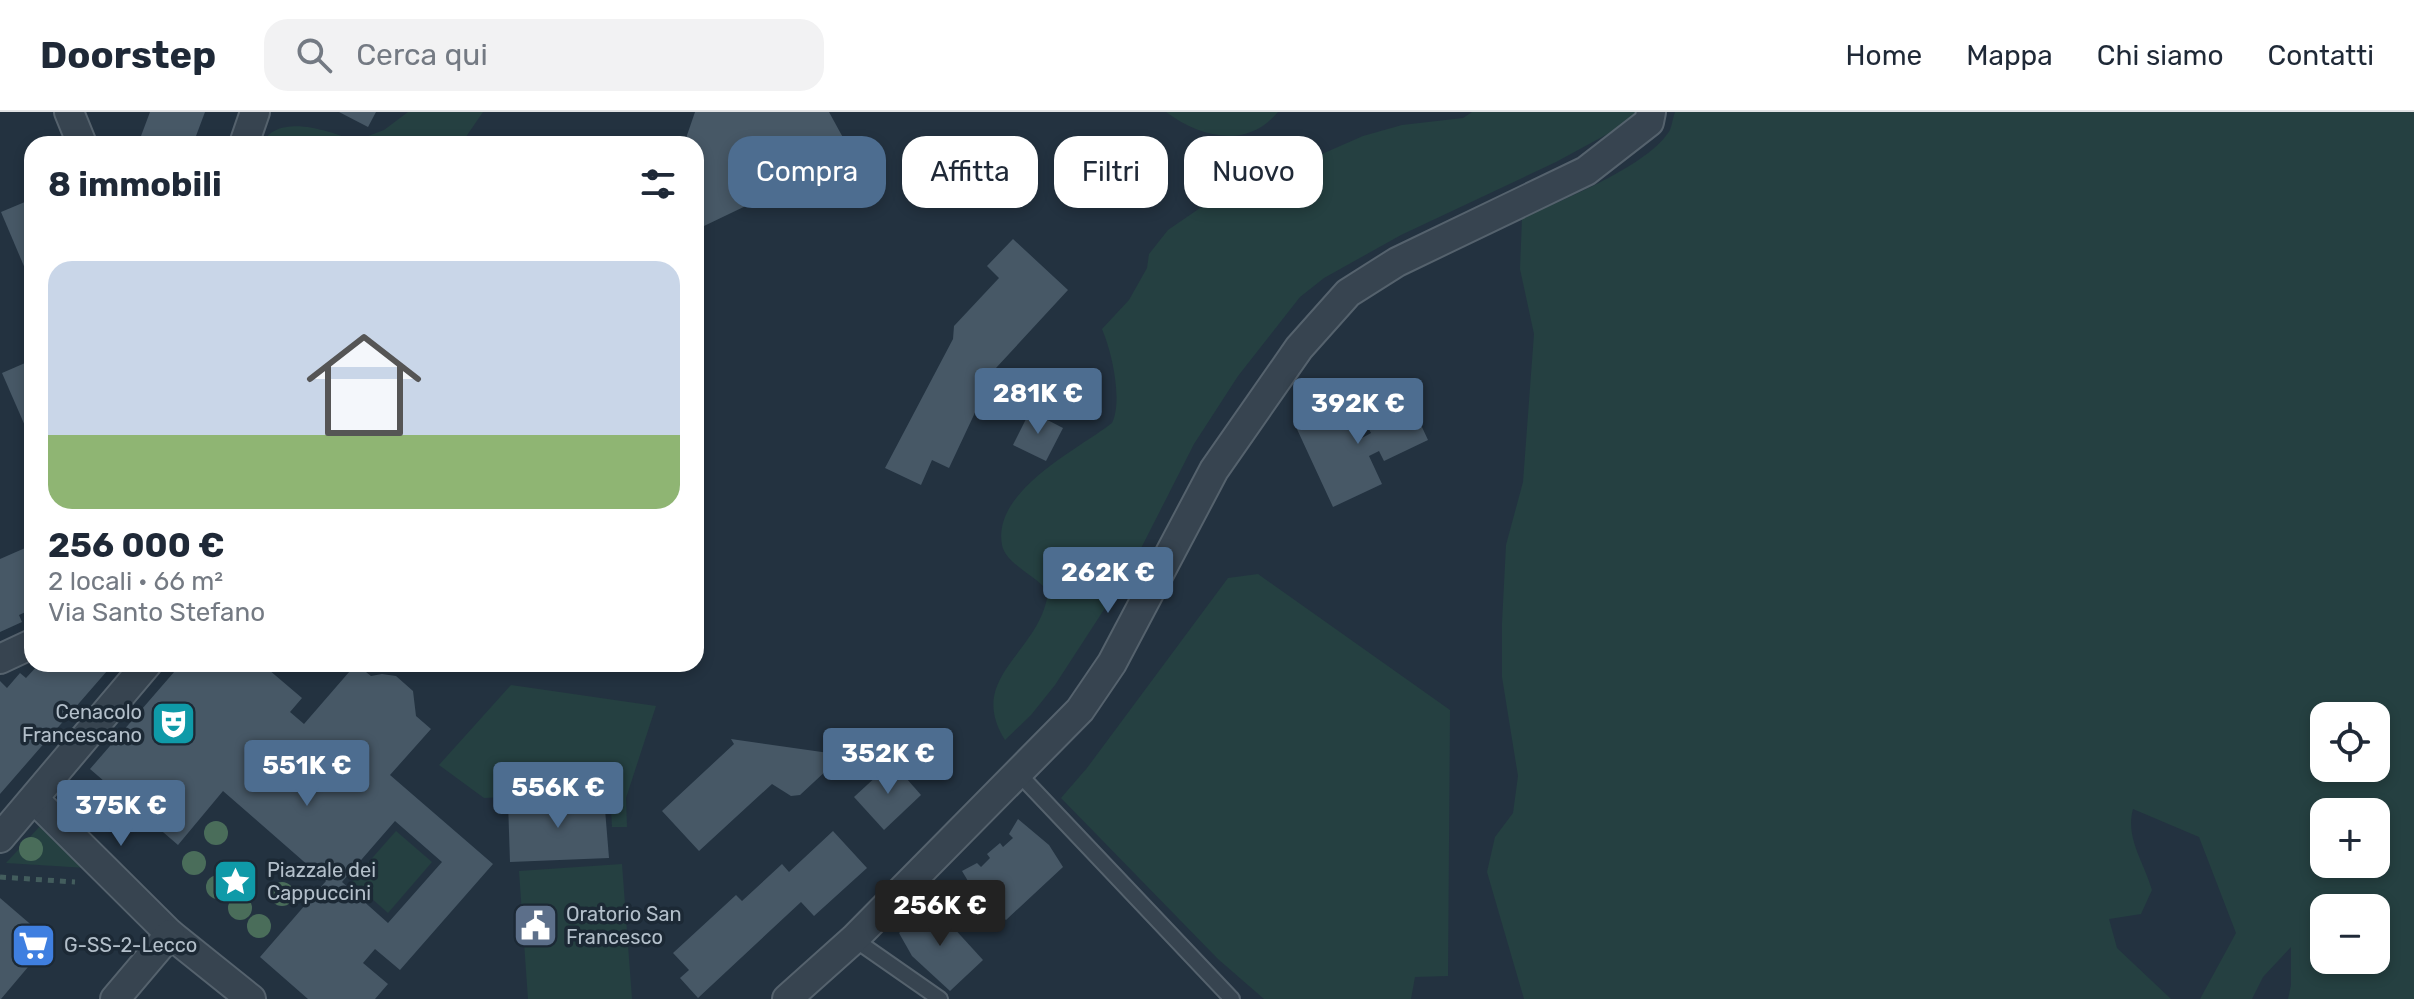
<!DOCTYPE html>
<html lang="it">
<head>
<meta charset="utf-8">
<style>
	:root { --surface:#fff; --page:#f2f2f3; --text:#1f2937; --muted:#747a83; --line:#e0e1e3; --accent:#4d6d90 }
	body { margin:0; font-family:Rubik,sans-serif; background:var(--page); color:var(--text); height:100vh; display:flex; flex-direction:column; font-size:30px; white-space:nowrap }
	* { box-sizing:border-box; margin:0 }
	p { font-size:26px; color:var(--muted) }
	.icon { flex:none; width:44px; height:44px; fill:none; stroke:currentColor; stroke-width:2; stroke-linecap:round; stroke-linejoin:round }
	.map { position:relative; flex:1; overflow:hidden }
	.panel { position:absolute; left:24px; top:24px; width:680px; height:536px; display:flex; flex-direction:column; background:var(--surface); border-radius:24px; box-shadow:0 4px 12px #0003 }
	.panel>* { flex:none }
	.banner { position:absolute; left:728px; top:24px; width:760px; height:72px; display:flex; gap:16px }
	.tools { position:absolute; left:2310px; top:590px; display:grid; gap:16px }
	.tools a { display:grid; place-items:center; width:80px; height:80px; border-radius:16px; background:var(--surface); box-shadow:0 4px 12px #0003; font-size:40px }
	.price { position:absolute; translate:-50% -68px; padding:0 18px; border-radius:8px; background:var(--accent); color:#fff; font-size:26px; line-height:52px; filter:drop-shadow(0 2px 4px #0008) }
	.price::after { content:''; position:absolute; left:50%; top:48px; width:24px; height:18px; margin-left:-12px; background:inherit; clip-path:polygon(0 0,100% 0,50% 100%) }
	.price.selected { background:#222; color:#fff }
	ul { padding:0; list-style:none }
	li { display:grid; align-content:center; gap:16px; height:424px; padding:0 24px }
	li span { display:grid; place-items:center; height:248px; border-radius:24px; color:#555 }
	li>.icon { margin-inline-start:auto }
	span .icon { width:144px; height:144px; fill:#fffc; stroke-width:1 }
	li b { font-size:34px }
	h2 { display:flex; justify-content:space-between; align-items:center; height:96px; padding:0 24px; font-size:34px }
	.chip { padding:0 28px; border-radius:24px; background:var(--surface); box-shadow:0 4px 12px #0003; font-size:28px; line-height:72px }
	.chip.selected { background:var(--accent); color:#fff }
	header { display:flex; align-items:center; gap:48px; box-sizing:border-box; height:112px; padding:0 40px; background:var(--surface); border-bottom:2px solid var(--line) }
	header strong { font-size:38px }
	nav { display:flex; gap:44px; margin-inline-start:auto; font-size:28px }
	.search { width:560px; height:72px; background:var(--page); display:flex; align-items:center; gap:20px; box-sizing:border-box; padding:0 28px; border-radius:24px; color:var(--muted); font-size:30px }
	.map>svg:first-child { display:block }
</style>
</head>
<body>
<header>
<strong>Doorstep</strong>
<div class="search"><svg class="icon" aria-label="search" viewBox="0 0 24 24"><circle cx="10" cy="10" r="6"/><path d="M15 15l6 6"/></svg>Cerca qui</div>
<nav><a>Home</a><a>Mappa</a><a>Chi siamo</a><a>Contatti</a></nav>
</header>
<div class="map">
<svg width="2414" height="887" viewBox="0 0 2414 887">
	<rect width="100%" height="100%" fill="#233240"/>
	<g fill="#254041" fill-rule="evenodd">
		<path d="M408,0h75l-22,32h-199c15,-32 68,-13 93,-3l29,-11z"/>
		<path d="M1166,0h112c-31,37 -77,26 -112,0z"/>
		<path d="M1472,0h164l-12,13 -68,37 -155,73 -77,43 -24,19 -62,79 -44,68 -63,124 -76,117 -24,30 -26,25c-40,-64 36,-87 43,-148 -11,-17 -42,-27 -46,-47 -10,-54 75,-95 110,-122 11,-22 0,-71 -10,-94l27,-29 18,-32 2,-14 19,-24 35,-24 160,-70 39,-11 61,-7z"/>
		<path d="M1675,0h739v887h-126l3,-14v-38l-28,30 -11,22h-52l36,-66 -37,-96 -66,-28c-8,29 11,53 19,81l-11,24 -32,5 8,29 54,51h-647l-37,-127 8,-35 18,-24 5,-37 -16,-99v-54l4,-78 17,-63 11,-148 -14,-65 2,-51c38,-17 127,-52 148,-88 2,-5 3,-13 5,-18zM2324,604h52v52h-52zM2324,700h52v52h-52zM2324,796h52v52h-52z"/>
		<path d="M1258,462l192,136 -2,266 -33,1 -4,22h-147l-46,-40 -157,-161 26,-30 141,-190z"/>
		<path d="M511,573l145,21 -30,92 1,29h-15l-2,-35 -126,6 -45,-33z"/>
		<path d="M41,713l46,43 -81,-5z"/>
		<path d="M396,719l36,31 -44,51 -36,-32z"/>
		<path d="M622,752l10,135h-104l-9,-128z"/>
	</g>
	<g fill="#475866" fill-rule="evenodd">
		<path d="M150,0h55l-12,32h-55z"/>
		<path d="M339,0h37l-8,15z"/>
		<path d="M695,0h134l23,42 -63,30 -20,-41 -36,17 21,42 -50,24 -8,-15v-67h-12z"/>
		<path d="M32,87v77l-3,2 -28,-66z"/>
		<path d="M1013,127l55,51 -72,78 -47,100 -17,-8 -11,25 -36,-17 68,-129 1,-13 45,-48 -12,-12z"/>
		<path d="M32,248v74l-3,1 -27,-62z"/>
		<path d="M1408,285l20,43 -44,21 -5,-10 -10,5 13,28 -49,23 -37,-80 50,-24 16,35 9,-5 -8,-15z"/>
		<path d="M1030,299l33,17 -17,33 -33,-16z"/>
		<path d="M32,433v64l-13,6 3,7 -22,10v-73z"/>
		<path d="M39,552l6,5 5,-5h49l8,7 -107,123v-113l7,7 13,-15 6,5z"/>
		<path d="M181,552h81l40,34 -12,14 14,12 52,-60 15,12 11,-2 14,2 17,15 3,25 15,13 -41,46 103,89 -93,106 -25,-21 -12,14 25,21 -13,15h-67l-48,-42 66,-76 -103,-90 -45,54 -88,-76zM395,709l47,41 -54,61 -46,-41z"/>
		<path d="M731,627l98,14 -1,16 -28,26 -9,1 -19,-12 -73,67 -37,-40 72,-67z"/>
		<path d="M892,650l29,33 -37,35 -30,-33z"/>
		<path d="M604,685l5,61 -99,4 -2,-60z"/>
		<path d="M1018,707l31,26 14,22 -57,53 -29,-24 -15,-25 15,-8 4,4 9,-9 -3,-4 13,-11 3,4 10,-9 -4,-4z"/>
		<path d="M833,719l34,37 -53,48 -13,-14 -103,96 -18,-20 9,-8 -16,-17 63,-58 6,6 40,-37 7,8z"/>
		<path d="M0,786l50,43 -49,58h-1z"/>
		<path d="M931,791l52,57 -33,31 -38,-35 -13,-23z"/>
	</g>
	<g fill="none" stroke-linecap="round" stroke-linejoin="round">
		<defs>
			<g id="lane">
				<path d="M1017,660l215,227"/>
				<path d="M854,827l86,60"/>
			</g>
			<g id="street">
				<path d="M69,0l13,32"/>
				<path d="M244,32l11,-32"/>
				<path d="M0,547l32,-15"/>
				<path d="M34,687l136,135 81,65"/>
				<path d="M0,726l147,-174"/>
				<path d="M115,887l55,-65"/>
				<path d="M787,887l67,-60 226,-229 32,-47 102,-193 85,-122 49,-55 49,-31 189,-91 63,-49 2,-10"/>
			</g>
		</defs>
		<use href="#lane" stroke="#55626d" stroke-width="18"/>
		<use href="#street" stroke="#55626d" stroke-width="32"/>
		<path stroke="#435d5d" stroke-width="5" stroke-dasharray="6 6" stroke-linecap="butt" d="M0,765l75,5"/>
		<use href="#lane" stroke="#374450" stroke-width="14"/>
		<use href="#street" stroke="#374450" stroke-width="28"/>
	</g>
	<g fill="#4a6d5a">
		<circle cx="216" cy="721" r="12"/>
		<circle cx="31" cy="737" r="12"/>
		<circle cx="194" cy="751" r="12"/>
		<circle cx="218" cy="775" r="12"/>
		<circle cx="282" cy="782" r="12"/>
		<circle cx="240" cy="796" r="12"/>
		<circle cx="259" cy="814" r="12"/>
	</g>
	<defs>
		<symbol id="theatre-square" viewBox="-11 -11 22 22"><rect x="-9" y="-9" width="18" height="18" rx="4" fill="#0f9aa8" stroke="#1c2935"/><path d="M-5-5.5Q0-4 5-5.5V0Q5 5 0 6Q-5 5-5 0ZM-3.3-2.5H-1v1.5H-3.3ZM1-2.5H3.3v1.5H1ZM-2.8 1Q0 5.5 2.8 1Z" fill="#fff"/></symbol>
		<symbol id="sight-square" viewBox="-11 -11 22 22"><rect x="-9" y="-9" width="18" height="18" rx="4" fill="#0f9aa8" stroke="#1c2935"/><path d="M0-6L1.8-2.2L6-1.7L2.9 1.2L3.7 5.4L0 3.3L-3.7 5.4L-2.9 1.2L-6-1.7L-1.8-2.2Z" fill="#fff"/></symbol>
		<symbol id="civic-square" viewBox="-11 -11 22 22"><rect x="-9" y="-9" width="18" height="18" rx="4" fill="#5c6f8a" stroke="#1c2935"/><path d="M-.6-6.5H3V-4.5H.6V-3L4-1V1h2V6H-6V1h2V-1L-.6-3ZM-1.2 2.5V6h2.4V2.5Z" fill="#fff"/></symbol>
		<symbol id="supermarket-square" viewBox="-11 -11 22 22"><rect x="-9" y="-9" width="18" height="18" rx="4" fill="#3f7fe0" stroke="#1c2935"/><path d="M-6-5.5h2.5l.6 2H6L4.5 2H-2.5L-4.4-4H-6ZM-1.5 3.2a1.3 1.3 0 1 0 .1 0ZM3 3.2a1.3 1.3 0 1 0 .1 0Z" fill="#fff"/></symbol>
	</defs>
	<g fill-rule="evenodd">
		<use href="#theatre-square" x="148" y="586" width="51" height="51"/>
		<use href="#sight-square" x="210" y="744" width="51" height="51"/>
		<use href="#civic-square" x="510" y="788" width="51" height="51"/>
		<use href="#supermarket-square" x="8" y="808" width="51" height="51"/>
	</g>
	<g text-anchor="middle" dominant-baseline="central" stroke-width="7" stroke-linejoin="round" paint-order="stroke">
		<g font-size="20" fill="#b3bfca" stroke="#1c2935" text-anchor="start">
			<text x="142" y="600" text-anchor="end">Cenacolo<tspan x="142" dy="23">Francescano</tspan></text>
			<text x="267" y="758">Piazzale dei<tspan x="267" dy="23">Cappuccini</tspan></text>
			<text x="566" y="802">Oratorio San<tspan x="566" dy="23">Francesco</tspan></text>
			<text x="64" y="833">G-SS-2-Lecco</text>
		</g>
	</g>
</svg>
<div class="tools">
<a><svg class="icon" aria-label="locate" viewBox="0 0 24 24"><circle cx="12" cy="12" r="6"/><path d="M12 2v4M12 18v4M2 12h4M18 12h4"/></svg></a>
<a>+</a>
<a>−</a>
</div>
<b class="price" style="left:1038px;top:324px">281K €</b>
<b class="price" style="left:1358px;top:334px">392K €</b>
<b class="price" style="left:1108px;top:503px">262K €</b>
<b class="price" style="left:888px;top:684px">352K €</b>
<b class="price" style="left:307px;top:696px">551K €</b>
<b class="price" style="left:558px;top:718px">556K €</b>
<b class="price" style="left:121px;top:736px">375K €</b>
<b class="price selected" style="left:940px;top:836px">256K €</b>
<div class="banner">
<a class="chip selected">Compra</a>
<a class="chip">Affitta</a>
<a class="chip">Filtri</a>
<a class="chip">Nuovo</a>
</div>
<section class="panel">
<h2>8 immobili<svg class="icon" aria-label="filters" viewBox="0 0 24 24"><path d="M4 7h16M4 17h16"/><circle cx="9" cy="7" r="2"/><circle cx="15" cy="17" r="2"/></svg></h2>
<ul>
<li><span style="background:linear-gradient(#c9d6e8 70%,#8fb573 0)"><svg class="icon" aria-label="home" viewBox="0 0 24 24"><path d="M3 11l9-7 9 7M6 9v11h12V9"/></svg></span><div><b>256 000 €</b><p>2 locali · 66 m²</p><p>Via Santo Stefano</p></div></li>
</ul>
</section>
</div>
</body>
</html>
